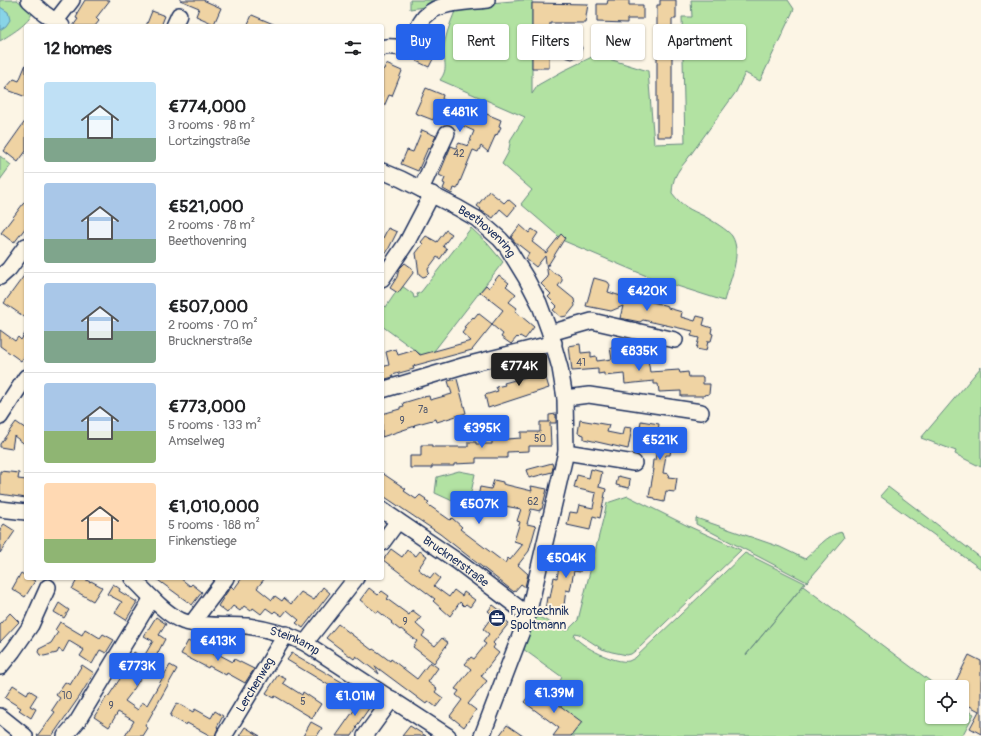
<!DOCTYPE html>
<html lang="en">
<head>
<meta charset="utf-8">
<style>
	:root { --surface:#fff; --page:#f2f2f2; --text:#202124; --muted:#757577; --line:#e0e0e0; --accent:#2563eb }
	body { margin:0; font-family:Pangolin,sans-serif; background:var(--page); color:var(--text); height:100vh; display:flex; flex-direction:column; font-size:15px; white-space:nowrap }
	* { box-sizing:border-box; margin:0 }
	p { font-size:13px; color:var(--muted) }
	.icon { flex:none; width:22px; height:22px; fill:none; stroke:currentColor; stroke-width:2; stroke-linecap:round; stroke-linejoin:round }
	.map { position:relative; flex:1; overflow:hidden }
	.panel { position:absolute; left:24px; top:24px; width:360px; height:556px; display:flex; flex-direction:column; background:var(--surface); border-radius:4px; box-shadow:0 1px 3px #0004 }
	.panel>* { flex:none }
	.guide { position:absolute; left:396px; top:24px; width:380px; height:36px; display:flex; gap:8px }
	.tools { position:absolute; left:925px; top:680px; display:grid; gap:8px }
	.tools a { display:grid; place-items:center; width:44px; height:44px; border-radius:4px; background:var(--surface); box-shadow:0 1px 3px #0004; font-size:20px }
	.price { position:absolute; translate:-50% -34px; padding:0 9px; border-radius:4px; background:var(--accent); color:#fff; font-size:13px; line-height:26px; filter:drop-shadow(0 1px 2px #0008) }
	.price::after { content:''; position:absolute; left:50%; top:24px; width:12px; height:9px; margin-left:-6px; background:inherit; clip-path:polygon(0 0,100% 0,50% 100%) }
	.price.selected { background:#222; color:#fff }
	ul { padding:0; list-style:none }
	li { display:flex; align-items:center; gap:12px; height:100px; padding:0 20px }
	li+li { border-top:1px solid var(--line) }
	li span { display:grid; place-items:center; flex:none; width:112px; height:80px; border-radius:4px; color:#555 }
	li>.icon { margin-inline-start:auto }
	span .icon { width:48px; height:48px; fill:#fffc; stroke-width:1 }
	li b { font-size:17px }
	h2 { display:flex; justify-content:space-between; align-items:center; height:48px; padding:0 20px; font-size:17px }
	.chip { padding:0 14px; border-radius:4px; background:var(--surface); box-shadow:0 1px 3px #0004; font-size:14px; line-height:36px }
	.chip.selected { background:var(--accent); color:#fff }
	.map>svg:first-child { display:block }
</style>
</head>
<body>
<div class="map">
<svg width="981" height="736" viewBox="0 0 981 736">
	<rect width="100%" height="100%" fill="#fcf5e5"/>
	<filter id="ink" filterUnits="userSpaceOnUse"><feTurbulence type="fractalNoise" baseFrequency=".025" numOctaves="2"/><feDisplacementMap in="SourceGraphic" scale="8" xChannelSelector="R" yChannelSelector="G"/><feConvolveMatrix kernelMatrix="1 2 1 2 8 2 1 2 1" color-interpolation-filters="sRGB"/></filter>
	<g filter="url(#ink)">
		<g fill="#b2e2a2" stroke="#668880">
			<path d="M0,0h17l15,12c-1,11 -23,23 -32,29z"/>
			<path d="M410,0h63l-63,9z"/>
			<path d="M524,0h8v94l6,-9 25,-14 33,-16 52,16 6,73 31,-1 -3,-126h10l-1,-17h97l6,9 -34,72 -15,-8 -9,19 -50,69c-10,12 -13,17 -14,32 11,14 17,16 32,23 7,4 24,14 28,20 11,18 -3,46 -8,65l-75,-24 -85,-36 -43,-37 11,-14 -30,-26 6,-11 3,-14 14,-22 -85,-37c10,-13 2,-20 4,-34 2,-13 8,-27 13,-40z"/>
			<path d="M0,156l11,9 -11,15z"/>
			<path d="M471,228l16,15 16,19 -69,89 -3,1 1,1 -5,6 -45,-33v-22l4,3 10,-15 2,1 2,-3 -1,-1 3,-3 11,8 1,4 4,-1 -1,-3 4,-2z"/>
			<path d="M981,367v100l-26,-13 1,-3 -35,-13z"/>
			<path d="M459,471l16,3 -6,28 3,3 -2,4 -35,-16 2,-16z"/>
			<path d="M888,487l93,71v11l-101,-73z"/>
			<path d="M628,496l60,30 53,24 -102,98 -8,6 -4,1 -15,-3 -10,-3 -23,-15 -4,-1 -1,3c8,11 42,28 55,25 2,-1 4,-2 6,-3l110,-105 60,30 -59,72 57,-69 135,101h-6v30h30v-9l12,6 -12,22h-391l10,-14 -30,-23 11,-22 -39,-28 12,-34 32,16 11,-11 29,-117z"/>
			<path d="M696,518l84,29 25,12c11,-9 22,-25 37,-27l2,6 -37,44 -111,-58z"/>
		</g>
		<path fill="#88d4e7" stroke="#5c92b0" d="M0,7l8,5 2,8 -4,6 -6,4z"/>
		<g fill="#efd3a3" stroke="#1b2f5e">
			<path d="M85,0h25l-14,18 3,3 -4,5h-22l5,-7 -2,-1 2,-4 -1,-1z"/>
			<path d="M180,0h23l18,8 -7,16 -18,-8 3,-8z"/>
			<path d="M608,0h21v5h14v14h-16v4l-30,-1v-18h10z"/>
			<path d="M660,0h16v19h-4v118h-15v-132h3z"/>
			<path d="M532,3l56,1 -3,19h-35l-1,45h-17z"/>
			<path d="M152,11l13,5 -4,10h-15z"/>
			<path d="M252,15l26,11h-31z"/>
			<path d="M596,38h28v3l18,1v9h-19l-14,-4v9l-13,-1z"/>
			<path d="M571,39l7,2 4,7 -3,8 -7,3 -7,-2 -5,-7 4,-8z"/>
			<path d="M422,50l12,7 -5,10 -13,-6z"/>
			<path d="M26,64v33l-21,-8 9,-10 5,2z"/>
			<path d="M386,64l16,7 -10,25 -3,-1 -7,16v-41l2,-1z"/>
			<path d="M426,88l17,7 -1,4 24,10 2,-5 10,4 -1,2 24,10 -2,6 2,1 -4,8 -1,-1 -8,18 -7,-6 -3,6 -5,-2 -16,39 -3,-1 -2,6 -9,-5 2,-5 -2,-1 2,-5 -6,-3 12,-29 5,2 3,-5 9,3 6,-15 -38,-17 -3,6 -18,-7z"/>
			<path d="M26,120v31l-8,11 -14,-11z"/>
			<path d="M422,130l14,6 -6,13 -2,-1 -10,23 -17,-7 6,-14 6,2z"/>
			<path d="M489,191l15,12 4,-4 8,7 -8,10 -8,-7 -7,9 -13,-8 1,-1 -4,-3z"/>
			<path d="M26,200v27l-12,16 -13,-10z"/>
			<path d="M520,225l9,8 3,-4 6,4 -6,9 14,11 15,-19 4,4 -18,29 8,7h3l4,4v3l-4,5 16,13 1,7 -8,10 -6,1 -8,-7 4,-4 -9,-9 3,-3 -10,-10 7,-7 -3,-21 -9,11 -10,-8 3,-6 -14,-11 -4,-5z"/>
			<path d="M388,228l9,4 -10,20 -5,-2v-10z"/>
			<path d="M446,230l6,4 -9,12 4,3 -7,10 -3,-2 -9,12 1,4 -3,3 -3,1 -4,-3 -3,-21 7,-9 -2,-2 5,-6 11,6z"/>
			<path d="M405,263l7,5 1,5 -15,20 -8,-5 7,-11 2,-8z"/>
			<path d="M26,273v45l-22,-15z"/>
			<path d="M499,275l10,8 -3,3 10,8 -7,8 8,6 -2,3 19,16 -9,12 -5,-3 -2,2 -1,-1 -6,7 -10,-7 2,-3 -11,-9 -20,25 -59,16 1,3 -22,6 1,2 -11,3v-13l7,-2 -3,-13 10,-3 2,6 17,-5 5,5 51,-14 -9,-8 4,-5 -2,-1 9,-10 1,1 4,-5 14,11 11,-14 -23,-18 6,-7 3,3z"/>
			<path d="M594,278l14,4 2,3 -2,7 16,5 6,-4 4,1 2,4 32,8v2l14,4 -1,5 14,4 2,-5 8,2 -2,7 9,3 -1,5 2,1 -2,7h-3l-2,10 -10,-2 3,-11 -8,-2 2,-5 -50,-11 -3,2 -20,-4 3,-12 -12,5 -25,-5z"/>
			<path d="M0,330l15,11 3,-4 3,3 5,-8v22l-5,7 -21,-15z"/>
			<path d="M580,344l1,9 10,-1v5l5,-1 1,5 15,-2 -2,-11 11,-1 2,15 15,-2v-6l9,-1 3,19 29,-2 1,3 8,-1 1,5h14v7h7l-1,10 -5,1v1h-23v-5l-22,1 -1,-8h-4v-3l-29,3 -1,-10 -20,2v-3l-6,1v-5l-26,2 -3,-25z"/>
			<path d="M533,361l2,9 8,-2 6,20 -61,20 -3,-13 13,-4 -2,-4 9,-2 -1,-2 22,-6 -4,-12z"/>
			<path d="M457,379l9,34 -29,9 -1,-3 -22,6 1,1 -33,11v-23l18,-5v-2l4,-1 -1,-3 20,-6 6,-1 1,4 22,-6 -4,-13z"/>
			<path d="M556,414v9h-6l1,23h-22v5l-22,1v6h-31v5l-22,1v2h-22v2h-22v-12h11v-11h11v2h36v-5h8v2h16v-9l15,1v3l14,-1v-6h19v-10h9v-7z"/>
			<path d="M580,420l29,5 -2,7 15,3 2,-8 8,1 -4,21 -44,-10v-4l-6,-2z"/>
			<path d="M641,421l18,3 -1,7 16,2 -4,22h-4l-3,18 6,1 -1,3 9,1 -2,14 -9,-1 -2,11 -9,-2v-2l-6,-1 5,-28h-2l1,-9h2l3,-17 -3,-1 1,-6 -17,-3z"/>
			<path d="M16,422l10,7v16l-12,-9 -2,13 -12,-2v-3z"/>
			<path d="M552,463l1,4 -1,5 -23,6 -3,-8z"/>
			<path d="M591,469l11,3 -3,15 7,2 -6,29 -7,-2 -3,14 -23,-5 3,-13 7,1 2,-8 14,3 3,-15 -22,-5 3,-13 12,3z"/>
			<path d="M0,471l19,2 -1,6 8,1v18l-26,-4z"/>
			<path d="M382,473l24,16 -2,2 12,8 4,-4 6,4 -1,1 4,2 -2,2 23,16 2,-2 10,9 -2,2 45,34 3,-5 2,2 13,-16 -9,-3 6,-19 -3,-1 4,-12 -44,-8 3,-14 11,2 3,-9 9,2v2l29,7 -1,-5 16,3 -5,20h-2v2l-9,-2 -4,15 9,2 -7,25 -11,14 10,9 -3,13 -4,-3 -7,8 -74,-58 -58,-39z"/>
			<path d="M618,476l12,3 -1,9 -13,-3z"/>
			<path d="M4,524l11,7 -15,22v-24z"/>
			<path d="M391,549l11,8 5,-7 9,6 4,-5 7,5 -9,13 12,9 4,-5 6,5 -6,8 15,11 5,-7 8,6 2,-4 11,8 -5,7 -4,-3 -2,2 -4,-4 -10,14 -17,-15 2,-2 -52,-39z"/>
			<path d="M574,550l19,2 -2,10 -9,-1 -2,11 -6,-1 -4,20 -4,-1 -3,23 -18,-3 2,-13 3,1 4,-21 3,1 4,-23 12,3z"/>
			<path d="M21,573l5,3v2h3l6,3 -10,16 -13,-8z"/>
			<path d="M78,578h5l7,4 1,-1 11,6 -9,14 -21,-12z"/>
			<path d="M155,578h25l10,8 2,-2 10,8 -10,13z"/>
			<path d="M242,578h23l-8,10 15,12 3,-4 7,5 2,-3 7,6 10,-12 13,8 9,-13 7,6 -27,35 -7,-5 3,-3 -12,-10 -5,6 -7,-5 -2,2 -7,-5 -5,6 -8,-6 -2,3 -7,-5 -4,5 -7,-5 -6,7 -9,-7 13,-20 3,3z"/>
			<path d="M113,584l7,5 -1,2 18,11 -11,18 -11,-7 7,-11 -15,-8z"/>
			<path d="M369,588l9,7 4,-4 7,5 -2,3 22,16 3,-5 9,7 -5,7 9,8 -3,4 13,10 7,-8 6,5 -14,20 -21,-16 4,-6 -16,-12 -1,1 -9,-7 1,-1 -14,-11 -1,2 -17,-13z"/>
			<path d="M59,603l10,7 -5,8 -10,-6z"/>
			<path d="M493,605l8,6 -3,4 11,8 -16,20 2,2 -2,3 6,5 -18,23 6,5 -19,23 8,6 -12,17 -14,-11 12,-16 -6,-5 3,-4 -4,-2 16,-20 -6,-5 6,-7 3,2 12,-15 -3,-2 6,-8 -6,-5 10,-14 -5,-4z"/>
			<path d="M10,613l9,9 -19,20v-18z"/>
			<path d="M156,617l10,7 -7,11 6,4 -12,23 -2,-1 -19,31 -7,9 13,9 4,-8 5,3 23,-40 7,4 -32,57 3,2 -5,8h-18l9,-15 -16,-9 -9,15 -15,-10 10,-16 3,-5 1,1 21,-32 -2,-1 7,-12 9,6 10,-17 -9,-5z"/>
			<path d="M60,622l22,13 3,-6 15,9 3,-4 11,6 -8,13 -6,-3 -8,14 -12,-8 4,-6 -15,-9 -6,11 -4,-3 -2,4 -13,3 -4,-1 -2,-3 1,-3 12,-6 7,-11 -3,-2z"/>
			<path d="M338,624l34,26 1,-1 5,3 12,9 1,-2 26,20 13,-17 8,6 -10,14 9,7 -2,3 8,6 -7,9 -8,-6 -2,3 -51,-38 4,8 -23,-18 -2,3 -28,-21z"/>
			<path d="M188,641l27,14 1,-2 17,9 1,-3 20,10 -9,14 -18,-10 -1,2 -17,-9 -1,2 -27,-14z"/>
			<path d="M292,653l55,32 -5,8 -55,-33z"/>
			<path d="M969,655l12,6v73l-11,-6 9,-17 -17,-9v-15h-9z"/>
			<path d="M82,665l12,8 -14,23 -28,40h-15l18,-24 -3,-2 8,-12 -4,-3 9,-13 5,3z"/>
			<path d="M278,675l8,4 -3,4 19,12 1,-3 18,12 -9,14 -37,-22 -1,2 -8,-5z"/>
			<path d="M13,685l14,9 2,-4 8,5 -7,11 6,3 -5,9 -12,-8 2,-2 -16,-10z"/>
			<path d="M533,690l16,11 2,-2 31,23 -11,14h-18l6,-8 -35,-26z"/>
			<path d="M359,695l13,9 -16,23 1,1 -5,8h-16l21,-30 -3,-3z"/>
			<path d="M177,703l16,9 2,-3 16,9 4,-7 8,5 -6,11 1,1 -3,8h-4l-24,-13 -1,2 -16,-9z"/>
			<path d="M311,722l11,6 -5,8h-14z"/>
			<path d="M507,725l16,11h-24z"/>
			<path d="M410,726l16,10h-24z"/>
			<path d="M245,727l15,9h-21z"/>
		</g>
		<g fill="none" stroke-linecap="round" stroke-linejoin="round">
			<defs>
				<g id="minor">
					<path d="M29,0l15,13 18,13"/>
					<path d="M55,22l17,-22"/>
					<path d="M174,26l5,-11"/>
					<path d="M382,48c8,-4 17,2 24,-2 8,-5 10,-16 15,-24 12,-21 44,-19 66,-22"/>
					<path id="s1" d="M382,171l19,8 57,29 19,11 23,20 7,8 19,31 13,25 11,30 10,35 5,30 1,54 -38,163 -46,121"/>
					<path d="M421,189l26,-56"/>
					<path d="M0,277l9,-8 17,-23"/>
					<path d="M382,279l25,-37 25,-48"/>
					<path d="M550,333l42,-12 83,19"/>
					<path d="M382,390l84,-25 88,-22"/>
					<path d="M565,398l24,-3 112,17"/>
					<path d="M0,417l26,-40"/>
					<path d="M566,452l68,11"/>
					<path d="M0,509l26,3"/>
					<path id="s2" d="M382,510l75,51 71,54"/>
					<path d="M382,543l16,-22"/>
					<path id="s3" d="M132,578c15,14 30,33 48,42 13,7 51,5 67,6 20,3 40,8 58,17l143,93"/>
					<path d="M192,623l34,-45"/>
					<path d="M305,643l51,-65"/>
					<path d="M0,667l13,-16 18,-26 17,-38"/>
					<path d="M0,716l25,20"/>
					<path d="M65,736l12,-14 75,-124"/>
					<path id="s4" d="M224,736l62,-102"/>
					<path d="M365,736l27,-37"/>
				</g>
			</defs>
			<use href="#minor" stroke="#1b2f5e" stroke-width="18"/>
			<use href="#minor" stroke="#fcf5e5" stroke-width="15"/>
		</g>
	</g>
	<defs>
		<symbol id="office-disc" viewBox="-11 -11 22 22"><circle r="9.5" fill="#1b2f5e" stroke="#fcf5e5"/><path d="M-6-3h4V-5.5h4V-3h4V5H-6ZM-1-4.5V-3h2v-1.5ZM-6 0V1H6V0Z" fill="#fff"/></symbol>
	</defs>
	<g fill-rule="evenodd">
		<use href="#office-disc" x="487" y="608" width="20" height="20"/>
	</g>
	<g text-anchor="middle" dominant-baseline="central" stroke-width="4" stroke-linejoin="round" paint-order="stroke">
		<g font-size="10" fill="#50586f">
			<text x="459" y="154">42</text>
			<text x="581" y="363">41</text>
			<text x="423" y="410">7a</text>
			<text x="402" y="421">9</text>
			<text x="540" y="439">50</text>
			<text x="533" y="502">62</text>
			<text x="405" y="622">9</text>
			<text x="67" y="696">10</text>
			<text x="303" y="702">5</text>
			<text x="111" y="706">9</text>
		</g>
		<g font-size="12" fill="#1b2f5e" stroke="#fcf5e5">
			<text stroke="none"><textPath href="#s1" startOffset="122">Beethovenring</textPath></text>
			<text stroke="none"><textPath href="#s2" startOffset="90">Brucknerstraße</textPath></text>
			<text stroke="none"><textPath href="#s3" startOffset="182">Steinkamp</textPath></text>
			<text stroke="none"><textPath href="#s4" startOffset="60">Lerchenweg</textPath></text>
		</g>
		<g font-size="12" fill="#1b2f5e" stroke="#fcf5e5" text-anchor="start">
			<text x="510" y="611">Pyrotechnik<tspan x="510" dy="14">Spoltmann</tspan></text>
		</g>
	</g>
</svg>
<div class="tools">
<a><svg class="icon" aria-label="locate" viewBox="0 0 24 24"><circle cx="12" cy="12" r="6"/><path d="M12 2v4M12 18v4M2 12h4M18 12h4"/></svg></a>
</div>
<b class="price" style="left:460px;top:133px">€481K</b>
<b class="price" style="left:647px;top:312px">€420K</b>
<b class="price" style="left:639px;top:372px">€835K</b>
<b class="price selected" style="left:519px;top:387px">€774K</b>
<b class="price" style="left:482px;top:449px">€395K</b>
<b class="price" style="left:660px;top:461px">€521K</b>
<b class="price" style="left:479px;top:525px">€507K</b>
<b class="price" style="left:566px;top:579px">€504K</b>
<b class="price" style="left:218px;top:662px">€413K</b>
<b class="price" style="left:137px;top:687px">€773K</b>
<b class="price" style="left:554px;top:714px">€1.39M</b>
<b class="price" style="left:355px;top:717px">€1.01M</b>
<div class="guide">
<a class="chip selected">Buy</a>
<a class="chip">Rent</a>
<a class="chip">Filters</a>
<a class="chip">New</a>
<a class="chip">Apartment</a>
</div>
<section class="panel">
<h2>12 homes<svg class="icon" aria-label="filters" viewBox="0 0 24 24"><path d="M4 7h16M4 17h16"/><circle cx="9" cy="7" r="2"/><circle cx="15" cy="17" r="2"/></svg></h2>
<ul>
<li><span style="background:linear-gradient(#bfe0f5 70%,#7fa58c 0)"><svg class="icon" aria-label="home" viewBox="0 0 24 24"><path d="M3 11l9-7 9 7M6 9v11h12V9"/></svg></span><div><b>€774,000</b><p>3 rooms · 98 m²</p><p>Lortzingstraße</p></div></li>
<li><span style="background:linear-gradient(#a9c7e8 70%,#7fa58c 0)"><svg class="icon" aria-label="home" viewBox="0 0 24 24"><path d="M3 11l9-7 9 7M6 9v11h12V9"/></svg></span><div><b>€521,000</b><p>2 rooms · 78 m²</p><p>Beethovenring</p></div></li>
<li><span style="background:linear-gradient(#a9c7e8 60%,#7fa58c 0)"><svg class="icon" aria-label="home" viewBox="0 0 24 24"><path d="M3 11l9-7 9 7M6 9v11h12V9"/></svg></span><div><b>€507,000</b><p>2 rooms · 70 m²</p><p>Brucknerstraße</p></div></li>
<li><span style="background:linear-gradient(#a9c7e8 60%,#8fb573 0)"><svg class="icon" aria-label="home" viewBox="0 0 24 24"><path d="M3 11l9-7 9 7M6 9v11h12V9"/></svg></span><div><b>€773,000</b><p>5 rooms · 133 m²</p><p>Amselweg</p></div></li>
<li><span style="background:linear-gradient(#ffd9b3 70%,#8fb573 0)"><svg class="icon" aria-label="home" viewBox="0 0 24 24"><path d="M3 11l9-7 9 7M6 9v11h12V9"/></svg></span><div><b>€1,010,000</b><p>5 rooms · 188 m²</p><p>Finkenstiege</p></div></li>
</ul>
</section>
</div>
</body>
</html>
